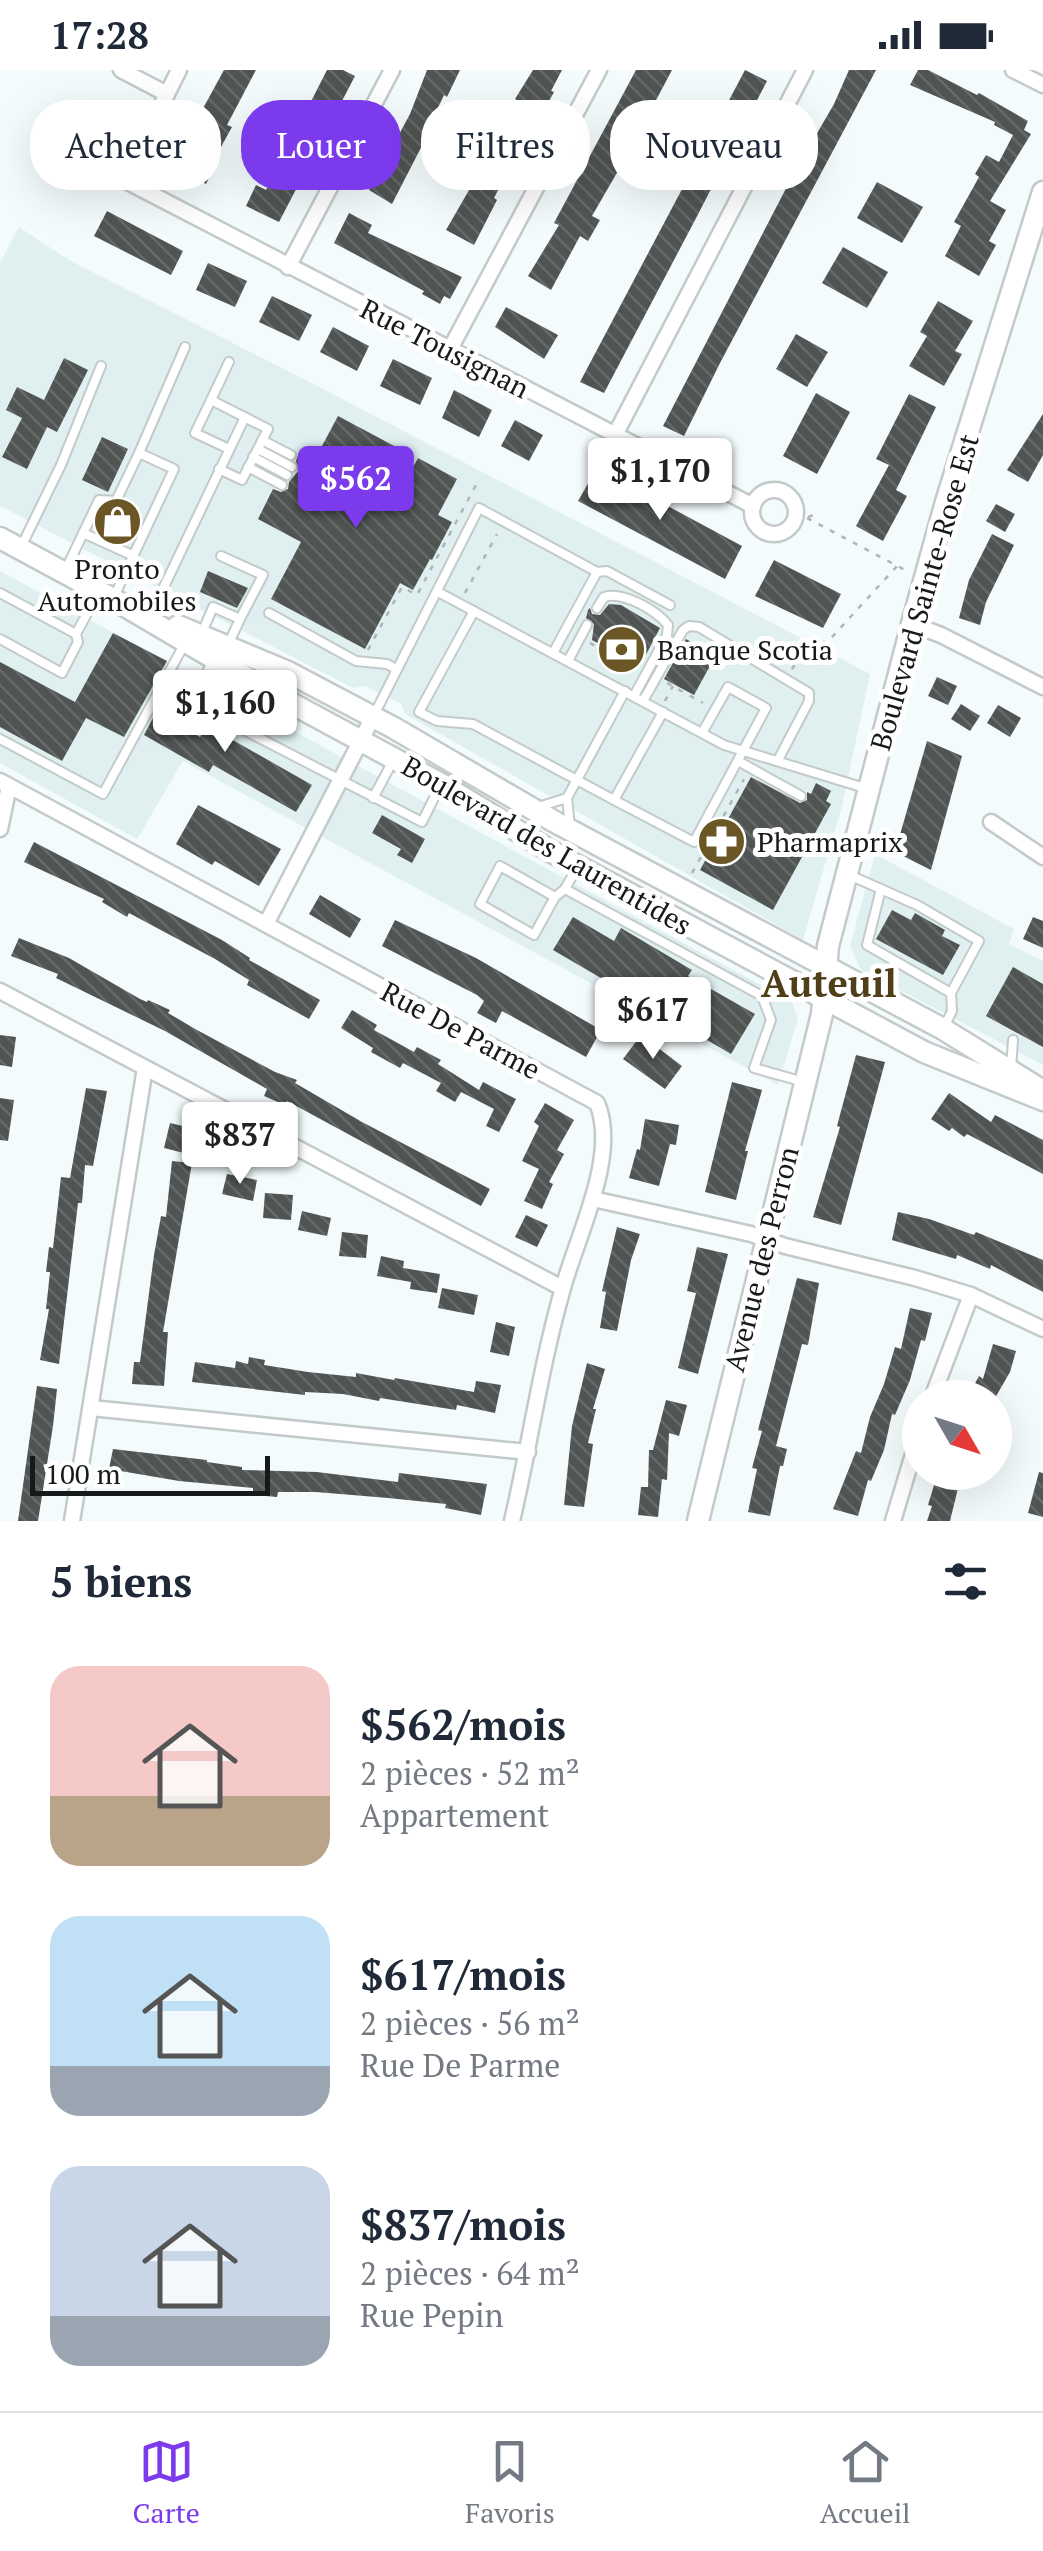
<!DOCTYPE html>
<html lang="fr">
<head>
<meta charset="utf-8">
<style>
	:root { --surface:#fff; --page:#f2f2f3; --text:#1f2937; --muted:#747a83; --line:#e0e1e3; --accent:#7c3aed }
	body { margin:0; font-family:"PT Serif",serif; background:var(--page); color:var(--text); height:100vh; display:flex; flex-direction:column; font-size:38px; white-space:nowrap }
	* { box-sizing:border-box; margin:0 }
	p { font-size:32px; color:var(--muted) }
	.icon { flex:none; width:55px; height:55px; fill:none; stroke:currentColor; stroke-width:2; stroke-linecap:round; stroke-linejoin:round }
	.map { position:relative; height:1451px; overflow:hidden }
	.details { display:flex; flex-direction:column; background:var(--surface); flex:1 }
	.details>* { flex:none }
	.top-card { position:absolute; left:30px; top:30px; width:985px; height:90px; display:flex; gap:20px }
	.needle { width:65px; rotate:129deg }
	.fabs { position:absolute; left:902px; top:1310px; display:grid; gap:20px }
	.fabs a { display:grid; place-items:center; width:110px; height:110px; border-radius:50%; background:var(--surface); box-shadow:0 10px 40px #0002; font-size:50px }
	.scale { position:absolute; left:30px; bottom:25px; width:240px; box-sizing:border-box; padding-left:10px; border:5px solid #171a1a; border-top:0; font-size:28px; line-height:35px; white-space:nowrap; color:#171a1a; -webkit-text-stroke:8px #fff; paint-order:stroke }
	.price { position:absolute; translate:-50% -85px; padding:0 22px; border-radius:10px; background:#fff; color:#222; font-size:32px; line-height:65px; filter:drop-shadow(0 2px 5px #0008) }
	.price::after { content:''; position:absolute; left:50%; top:60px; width:30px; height:22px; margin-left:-15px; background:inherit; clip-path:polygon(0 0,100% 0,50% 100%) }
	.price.current { background:var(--accent); color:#fff }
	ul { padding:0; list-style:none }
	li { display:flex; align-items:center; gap:30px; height:250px; padding:0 50px }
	li span { display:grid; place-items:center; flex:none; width:280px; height:200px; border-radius:30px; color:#555 }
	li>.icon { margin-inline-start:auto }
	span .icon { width:120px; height:120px; fill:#fffc; stroke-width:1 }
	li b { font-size:42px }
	h2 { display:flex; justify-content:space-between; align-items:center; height:120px; padding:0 50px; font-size:42px }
	.pill { padding:0 35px; border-radius:40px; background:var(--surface); box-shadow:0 10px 40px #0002; font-size:35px; line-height:90px }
	.pill.current { background:var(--accent); color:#fff }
	.status { display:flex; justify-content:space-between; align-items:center; height:70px; padding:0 50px; background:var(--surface); direction:ltr }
	.status svg { height:28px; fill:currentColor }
	.dock { display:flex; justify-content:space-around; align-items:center; height:140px; border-top:2px solid var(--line); background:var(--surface); font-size:28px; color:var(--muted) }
	.dock a { display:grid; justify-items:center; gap:5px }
	.dock .current { color:var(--accent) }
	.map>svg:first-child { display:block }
</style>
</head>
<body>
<div class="status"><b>17:28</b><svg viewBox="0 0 49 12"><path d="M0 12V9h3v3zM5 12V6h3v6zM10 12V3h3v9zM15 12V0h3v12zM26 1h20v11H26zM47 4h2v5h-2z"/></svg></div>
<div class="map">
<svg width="1043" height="1451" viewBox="0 0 1043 1451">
	<defs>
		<pattern id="building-back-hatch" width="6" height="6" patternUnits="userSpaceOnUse" patternTransform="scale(2.5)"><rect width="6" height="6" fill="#505554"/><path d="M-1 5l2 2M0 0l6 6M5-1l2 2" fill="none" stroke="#656968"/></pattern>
	</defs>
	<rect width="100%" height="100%" fill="#f4fbfc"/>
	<g fill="#e0f0f1">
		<path d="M19,157l50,33 229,116 572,298 -28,132 -39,134 -398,-226 -4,-10 -36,-18 -12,2 -353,-182v-243z"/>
		<path d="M0,501l792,431 6,17 -20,66 -595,-324 -46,78 -137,-76z"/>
		<path d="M875,784l139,75 -5,15 34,17v104l-182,-95 -11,-24z"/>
	</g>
	<g fill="url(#building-back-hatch)">
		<path d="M224,0h32l-29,55 5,2 -16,29 3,2 -13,26 -27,-14 16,-33 -6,-3z"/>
		<path d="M327,0h16l12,6 -76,146 -33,-16 10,-21 10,5z"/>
		<path d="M427,0h33l-13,27 -3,-2 -17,36 2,1 -37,72 -23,-14 41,-76z"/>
		<path d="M533,0h29l-11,21 3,1 -12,22 -3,-2 -45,86 3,2 -23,45 -28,-15 30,-52 -4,-2 10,-17 2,1 17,-26 18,-33 -4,-2z"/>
		<path d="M636,0h36l-18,34 6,4 -15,25 -7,-4 -23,40 3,2 -26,45 8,4 -12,21 -8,-5 -29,54 -23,-14 31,-51 -5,-2z"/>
		<path d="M745,0l22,11 -73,141 -90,171 -24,-11z"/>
		<path d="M849,0h27l-156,293 -36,73 -21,-10 131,-253 40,-69z"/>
		<path d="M918,0h10l49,25 2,-2 49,28 -4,9 7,4 -41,67 16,9 -17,31 7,4 -17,31 -34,-20 16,-30 -7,-4 25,-45 -4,-3 11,-19 13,7 14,-27 -19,-10 1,-3 -85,-37z"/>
		<path d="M877,112l46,25 -21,36 -45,-25z"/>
		<path d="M107,141l76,40 -12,24 -77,-39z"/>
		<path d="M349,143l23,12 -4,8 94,44 -12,22 -6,-3 -4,8 -18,-10 2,-3 -90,-48z"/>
		<path d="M843,177l45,25 -21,36 -45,-25z"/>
		<path d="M208,193l39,18 -12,26 -39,-17z"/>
		<path d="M272,226l40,19 -13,26 -40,-19z"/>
		<path d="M938,231l35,20 -18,30 7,3 -18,32 -35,-20 18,-30 -7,-4z"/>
		<path d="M506,237l52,28 -14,24 -49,-32z"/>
		<path d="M333,257l36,19 -12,25 -37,-19z"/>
		<path d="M796,264l32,18 -21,35 -31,-18z"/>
		<path d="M64,288l24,12 -31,62 -10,-5 -20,42 -25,-12 20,-39 -16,-8 11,-23 27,13z"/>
		<path d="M393,289l39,19 -12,27 -40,-19z"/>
		<path d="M454,320l38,20 -13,27 -37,-19z"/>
		<path d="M816,323l34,19 -33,62 -34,-18z"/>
		<path d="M909,324l27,13 -40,83 11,6 -24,45 -27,-15 33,-61 -13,-6z"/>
		<path d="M1043,344v41l-15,27 -21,-12z"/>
		<path d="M338,346l60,32 -14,30 19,9 15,-29 39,21 -19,36 14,7 -20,38 -2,-1 -17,31 -13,-7 -35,66 -94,-50 30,-57 -43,-23 15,-30 8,3 7,-3 1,-7 10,-12 -3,-9 3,-8 15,8z"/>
		<path d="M515,350l28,15 -14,26 -28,-15z"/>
		<path d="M102,367l26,12 -20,43 -26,-12z"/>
		<path d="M597,398l145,78 -17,33 -147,-78z"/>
		<path d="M123,433l13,7 -16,29 -22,-12 10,-19h11z"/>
		<path d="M996,434l19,10 -10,18 -19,-11z"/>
		<path d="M992,464l22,11 -28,57 -6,23 -21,-7 10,-38z"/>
		<path d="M774,490l67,34 -18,34 -68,-32z"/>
		<path d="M208,501l40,17 -11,20 -37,-16z"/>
		<path d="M609,534l12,1 39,23 -20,38 -48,-26 2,-16 -8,-6 2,-8 2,-2 2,6 8,1z"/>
		<path d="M113,563l54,28 -43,76 -38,-19 -24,43 -62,-34v-65l75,40z"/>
		<path d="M686,569l30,16 -22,40 -30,-16z"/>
		<path d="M937,607l20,9 -9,19 -20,-9z"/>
		<path d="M172,612l15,9 -17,29 30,17 4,-7 24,14 3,-5 81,46 -16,27 -83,-47 -4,7 -65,-37z"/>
		<path d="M961,634l19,12 -10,15 -19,-12z"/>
		<path d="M998,635l23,13 -11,19 -23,-14z"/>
		<path d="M927,671l35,15 -31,114 -36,-18z"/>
		<path d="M751,707l49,26 7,-3v-8l4,2 5,-11 15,8 -5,10 5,3 -58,106 -73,-40z"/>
		<path d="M198,735l83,44 -22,37 -44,-25 -3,4 -36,-21z"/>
		<path d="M382,745l43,24 -13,24 -15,-8 4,-6 -29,-16z"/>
		<path d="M34,772l188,98 28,18 -1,2 71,40 -11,19 -62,-34 2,-5 -34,-21 -86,-46 -2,4 -25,-15 2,-3 -80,-37z"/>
		<path d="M320,825l41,24 -11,19 -41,-24z"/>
		<path d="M892,840l19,10 4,-7 30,17 -3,6 18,9 -17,30 -67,-36z"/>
		<path d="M573,847l41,24 7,-13 71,42 -4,6 67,38 -24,40 -178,-104z"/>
		<path d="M1033,847l10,4v27l-20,-9z"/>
		<path d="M395,850l81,38 125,72 -15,27 -84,-46 -6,12 -19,-10 7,-12 -7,-6 -95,-49z"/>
		<path d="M19,868l50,20 71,41 7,3 1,-2 22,10 -2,3 29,17 78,42 22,8 -2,3 67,39 128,67 -9,17 -194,-105 -2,4 -21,-9 3,-7 -102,-58 -109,-53 2,-4 -47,-18z"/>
		<path d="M1013,897l30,17v63l-57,-31z"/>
		<path d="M352,940l25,15 -3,5 40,22 3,-5 24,13 -3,4 41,26 4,-8 33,17 -17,33 -13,-6 8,-17 -33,-17 -6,10 -19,-11 5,-8 -38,-20 -3,5 -29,-16 2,-4 -32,-20z"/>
		<path d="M0,965l16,2 -4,30 -12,-2z"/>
		<path d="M641,965l41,31 -17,23 -42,-30z"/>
		<path d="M856,985l29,7 -44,163 -28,-8 27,-90 -3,-1z"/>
		<path d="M732,1012l30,8 -17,61h3l-12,49 -31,-8z"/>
		<path d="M86,1018l21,3 -14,75 -8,-1 -3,38h-4l-19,161 -19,-4 9,-51h-3l4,-37h-4l3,-25 4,1 8,-71 9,1z"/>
		<path d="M949,1023l42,29 4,-7 48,25v34l-76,-40 -3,3 -12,-9 -3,3 -18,-12z"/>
		<path d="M0,1028l14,2 -6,41 -8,-1z"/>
		<path d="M545,1033l29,17 -17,30 7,4 -15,28 4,2 -11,25 -18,-8 15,-32 -17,-8 17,-35 -5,-4z"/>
		<path d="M645,1049l34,6 -3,20 -6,-1 -11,42 -30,-8 8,-29 3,1z"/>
		<path d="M170,1053l21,5 -7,25 -20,-5z"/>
		<path d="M172,1091l20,2 -29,169h5l-4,54 -32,-2 2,-22h6l14,-107 7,-39 5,1z"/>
		<path d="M227,1104l30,6 -4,21 -31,-7z"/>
		<path d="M265,1123l28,2 -2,25 -28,-2z"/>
		<path d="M302,1141l29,7 -4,18 -29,-6z"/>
		<path d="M898,1142l31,7 45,16 2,-3 67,28v32l-52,-27 -1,4 -33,-14 -1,4 -64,-19z"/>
		<path d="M526,1145l22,10 -11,22 -22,-10z"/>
		<path d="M617,1157l23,7 -9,26 -14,71 -17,-3 6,-36 -4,-1z"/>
		<path d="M342,1162l26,3 -2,23 -27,-2z"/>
		<path d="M697,1177l31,7 -30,120 -20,-6 18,-75 -9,-2z"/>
		<path d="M381,1186l23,5 -1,7 37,6 -3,19 -27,-4 1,-7 -34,-6z"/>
		<path d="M797,1208l22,5 -11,62 -6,-1 -26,102 11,3 -4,17h-3l-10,50 -22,-4 9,-43 -5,-1 10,-37 -4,-1z"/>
		<path d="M442,1218l36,7 -4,20 -36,-7z"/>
		<path d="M910,1238l22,5 -7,28 -4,-1 -11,40 -15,35 -3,-1 -8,36 -13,31 -3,-1 -10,36 -25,-7 23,-58 5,2 9,-36 14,-33 11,-37 6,2z"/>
		<path d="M496,1252l19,5 -6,29 -19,-4z"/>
		<path d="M993,1274l23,7 -6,21 -15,26h-28l12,-22 4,3z"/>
		<path d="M249,1287l16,3 -1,5 44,7 48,5v-4l38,7 1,-2 79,14 2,-11 25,4 -6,28 -38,-8 -1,5 -76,-12 -1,3 -36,-7 -38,-2v3l-113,-13 3,-20 40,6 1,-7 12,3z"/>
		<path d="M587,1293l18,6 -12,40h3l-8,34 5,1 -9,63 -20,-2 8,-79z"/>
		<path d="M37,1316l20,3 -4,37 -15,95h-20z"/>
		<path d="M666,1330l21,5 -8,31 -10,-3 -2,47 -5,-1 -4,38 -20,-2 3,-28h7l1,-37h4z"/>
		<path d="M113,1379l94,11v2l35,5v3l75,2 81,10 1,-9 88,11 -6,31 -36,-7 1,-4 -58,-6 -72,-6h-38l-1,5 -24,-2v-7l-74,-7 -70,-12z"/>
		<path d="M938,1402h24l-12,49h-23l5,-15 -4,-1z"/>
		<path d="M1039,1402l4,1v44l-15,-4z"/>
	</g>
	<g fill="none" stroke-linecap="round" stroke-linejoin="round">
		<defs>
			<g id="lane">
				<path d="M211,330l-16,33 34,16"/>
				<path d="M262,370l29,15"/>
				<path d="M258,379l34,18"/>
				<path d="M253,387l34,18"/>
				<path d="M248,397l34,18"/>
				<path d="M219,399l23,11 26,-51 -57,-29 18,-38"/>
				<path d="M83,463l51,23"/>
				<path d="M20,479l41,-84 40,-99"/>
				<path d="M221,486l42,19 -23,44"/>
				<path d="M66,499l33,-69 17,1 23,-48"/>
				<path d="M597,502l10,-1 63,34"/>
				<path d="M438,522l286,153 144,44"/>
				<path d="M0,523l76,41"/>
				<path d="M113,529l61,-130 -35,-16 46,-106"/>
				<path d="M597,538l7,-11c19,-6 52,13 64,28l-1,10 -33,61"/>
				<path d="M474,541l-55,101 18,9 36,3 141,76 49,-88"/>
				<path d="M269,543l87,48 31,3 9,5"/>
				<path d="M151,544l94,-197"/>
				<path d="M201,565l12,-28 27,12 -13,28"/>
				<path d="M0,569l62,34 16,-31 -2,-8 21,-39"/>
				<path d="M568,591l19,-36"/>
				<path d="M256,615l-22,40 188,97 19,-38"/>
				<path d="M643,631l40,-71 6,-4 10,1 110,66v8l-31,59"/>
				<path d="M189,635l24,-44"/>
				<path d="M375,643l104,-205 118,64 -44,81"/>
				<path d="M0,669l103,55 83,-153"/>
				<path d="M738,691l63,35"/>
				<path d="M373,728l21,-39"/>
				<path d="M614,730l80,42 72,-134 -38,-21 -26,46"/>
				<path d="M538,737l29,-9"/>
				<path d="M570,757l-3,-29 58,-107"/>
				<path d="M576,799l-11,20 197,107 9,24 -17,48 50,14"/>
				<path d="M847,804l70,31 62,36 -28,52 1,18 -9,18"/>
				<path d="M881,819l-14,56 84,48"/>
				<path d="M555,827l-21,38 -54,-31 20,-38 55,31 10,-8"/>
				<path d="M1011,999l2,-29"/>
			</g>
			<g id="street">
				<path d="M121,0l46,24"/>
				<path d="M179,0l-55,110 629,326"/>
				<path d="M1013,0l30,15"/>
				<path d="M288,197l104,-197"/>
				<path d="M449,281l150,-281"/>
				<path d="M615,365l190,-365"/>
				<circle cx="774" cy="442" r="22"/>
				<path d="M912,554l29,11 102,52"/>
				<path d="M0,711l597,322c22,52 -20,133 -34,185 -22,76 -33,156 -51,233"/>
				<path d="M991,752l52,35"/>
				<path d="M0,759l9,-43"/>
				<path d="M266,854l107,-207"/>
				<path d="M0,921l562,297"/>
				<path d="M593,1129l158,35 34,12 130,32 56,17 72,34"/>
				<path d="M932,1328l39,-103"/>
				<path d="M91,1338l437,44"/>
				<path d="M72,1451l73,-453"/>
				<path d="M893,1451l27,-90"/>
			</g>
			<g id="secondary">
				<path d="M0,468l113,61 163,96 165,89 111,68 152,82 220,118 119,48"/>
				<path d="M178,556l110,46 106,56 161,94 388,207 100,62"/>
				<path d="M698,1451l124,-507 6,-68 84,-322 34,-122 97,-310"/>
			</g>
		</defs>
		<use href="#lane" stroke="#c3caca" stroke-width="12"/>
		<use href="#street" stroke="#c3caca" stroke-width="19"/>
		<use href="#secondary" stroke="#c3caca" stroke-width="25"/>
		<g stroke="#afb5b6" stroke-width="2.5" stroke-dasharray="5 8" stroke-linecap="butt">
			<path d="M808,447l12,-4"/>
			<path d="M807,448l98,52"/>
			<path d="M465,523l32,-59"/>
			<path d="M590,573l46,25"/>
			<path d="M368,580l34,-63 15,8 59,-110"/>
			<path d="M792,599l7,-11 34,-22 64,-70"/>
			<path d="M667,613l36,20"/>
			<path d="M665,631l8,-15"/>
			<path d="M692,803l52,-94"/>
		</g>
		<use href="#lane" stroke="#fff" stroke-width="8"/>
		<use href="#street" stroke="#fff" stroke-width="14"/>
		<use href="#secondary" stroke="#fff" stroke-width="20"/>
	</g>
	<defs>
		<symbol id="shop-disc" viewBox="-11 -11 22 22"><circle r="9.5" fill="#6a5725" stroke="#fff"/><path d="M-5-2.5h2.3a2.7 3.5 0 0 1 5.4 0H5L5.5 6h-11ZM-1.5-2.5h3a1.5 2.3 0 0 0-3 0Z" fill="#fff"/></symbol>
		<symbol id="bank-disc" viewBox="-11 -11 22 22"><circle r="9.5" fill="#6a5725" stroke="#fff"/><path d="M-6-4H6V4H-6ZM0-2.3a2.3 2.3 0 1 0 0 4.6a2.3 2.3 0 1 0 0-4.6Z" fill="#fff"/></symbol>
		<symbol id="pharmacy-disc" viewBox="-11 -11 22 22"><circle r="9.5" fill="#6a5725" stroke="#fff"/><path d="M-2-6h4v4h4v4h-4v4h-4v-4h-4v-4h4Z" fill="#fff"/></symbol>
	</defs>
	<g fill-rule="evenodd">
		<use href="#shop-disc" x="90" y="424" width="55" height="55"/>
		<use href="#bank-disc" x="594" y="552" width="55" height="55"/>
		<use href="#pharmacy-disc" x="694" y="744" width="55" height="55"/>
	</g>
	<g text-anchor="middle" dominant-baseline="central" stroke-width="10" stroke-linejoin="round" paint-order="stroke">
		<g font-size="28" fill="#171a1a" stroke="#fff">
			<text transform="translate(445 278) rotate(27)">Rue Tousignan</text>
			<text transform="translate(924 522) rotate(-74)">Boulevard Sainte-Rose Est</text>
			<text transform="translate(547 775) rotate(30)">Boulevard des Laurentides</text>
			<text transform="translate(461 960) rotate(28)">Rue De Parme</text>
			<text transform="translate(761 1189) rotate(-76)">Avenue des Perron</text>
		</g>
		<g font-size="28" fill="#171a1a" stroke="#fff" text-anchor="start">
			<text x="117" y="498" text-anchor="middle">Pronto<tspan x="117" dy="32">Automobiles</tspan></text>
			<text x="657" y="579">Banque Scotia</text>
			<text x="757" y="771">Pharmaprix</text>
		</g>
		<g font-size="38" font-weight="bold" fill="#4e3f18" stroke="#fff">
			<text x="829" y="913">Auteuil</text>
		</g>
	</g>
</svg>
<div class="fabs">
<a><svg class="needle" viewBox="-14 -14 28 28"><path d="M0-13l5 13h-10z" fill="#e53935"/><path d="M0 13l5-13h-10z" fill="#747a83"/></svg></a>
</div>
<div class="scale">100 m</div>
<b class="price" style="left:660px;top:453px">$1,170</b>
<b class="price current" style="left:356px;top:461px">$562</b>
<b class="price" style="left:225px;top:685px">$1,160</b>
<b class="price" style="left:653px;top:992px">$617</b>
<b class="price" style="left:240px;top:1117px">$837</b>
<div class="top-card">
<a class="pill">Acheter</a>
<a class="pill current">Louer</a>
<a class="pill">Filtres</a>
<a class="pill">Nouveau</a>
</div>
</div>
<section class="details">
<h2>5 biens<svg class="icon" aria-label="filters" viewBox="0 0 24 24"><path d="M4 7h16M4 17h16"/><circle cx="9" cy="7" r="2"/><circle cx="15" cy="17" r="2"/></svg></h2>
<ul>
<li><span style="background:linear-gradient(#f6c9c9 65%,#b9a48a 0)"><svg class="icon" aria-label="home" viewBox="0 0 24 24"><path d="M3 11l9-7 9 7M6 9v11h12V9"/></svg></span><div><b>$562/mois</b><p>2 pièces · 52 m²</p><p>Appartement</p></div></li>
<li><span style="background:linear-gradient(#bfe0f5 75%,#9aa5b1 0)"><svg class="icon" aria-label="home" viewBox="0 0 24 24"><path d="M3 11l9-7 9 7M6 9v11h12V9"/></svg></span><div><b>$617/mois</b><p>2 pièces · 56 m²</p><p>Rue De Parme</p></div></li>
<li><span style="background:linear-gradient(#c9d6e8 75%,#9aa5b1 0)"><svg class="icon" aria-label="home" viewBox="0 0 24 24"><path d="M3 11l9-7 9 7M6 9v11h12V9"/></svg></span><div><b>$837/mois</b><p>2 pièces · 64 m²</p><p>Rue Pepin</p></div></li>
</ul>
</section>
<nav class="dock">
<a class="current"><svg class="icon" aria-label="map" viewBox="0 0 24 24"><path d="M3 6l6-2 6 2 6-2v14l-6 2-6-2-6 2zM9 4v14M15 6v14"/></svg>Carte</a>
<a><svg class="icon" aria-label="saved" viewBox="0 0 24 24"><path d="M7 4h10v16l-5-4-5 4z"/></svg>Favoris</a>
<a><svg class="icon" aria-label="home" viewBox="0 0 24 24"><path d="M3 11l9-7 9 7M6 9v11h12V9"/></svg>Accueil</a>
</nav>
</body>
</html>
